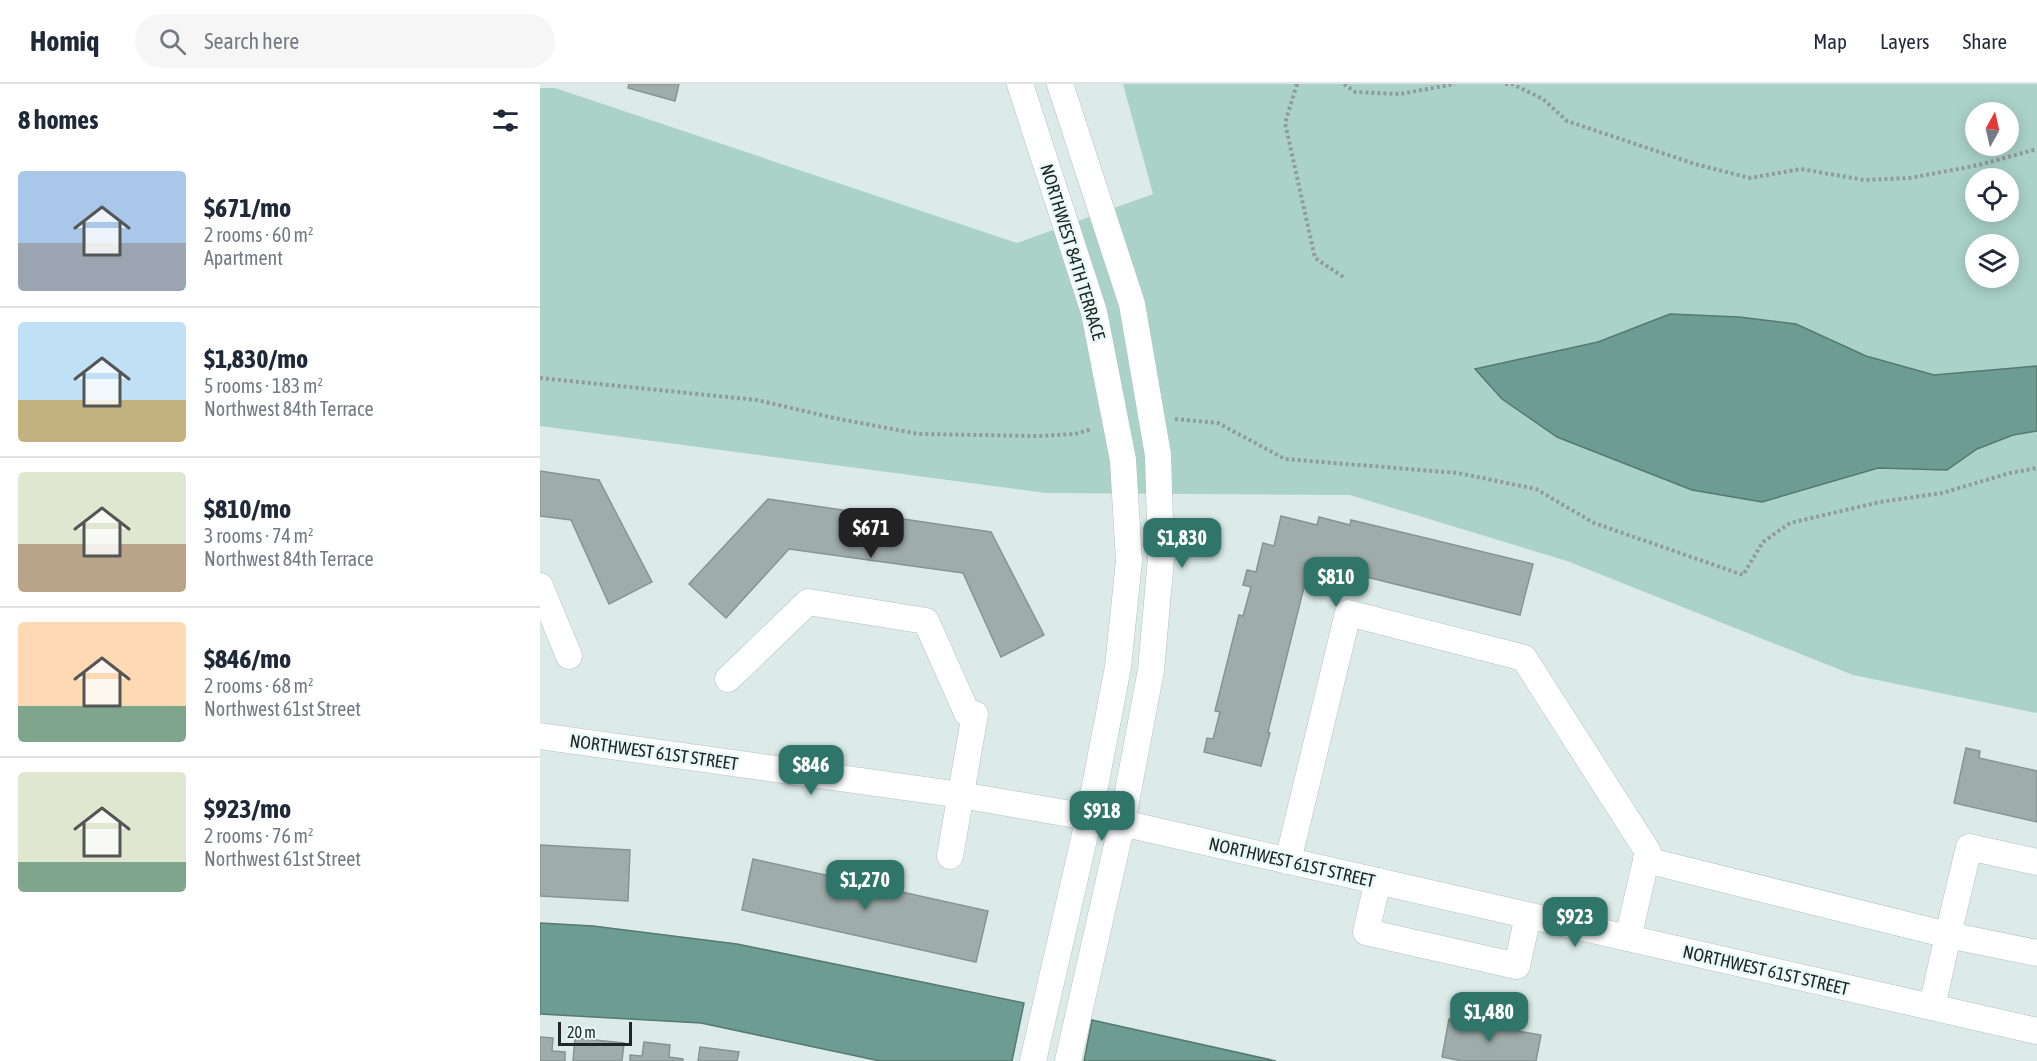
<!DOCTYPE html>
<html lang="en">
<head>
<meta charset="utf-8">
<style>
	:root { --surface:#fff; --page:#f6f6f7; --text:#1f2937; --muted:#747a83; --line:#e0e1e3; --accent:#307569 }
	body { margin:0; font-family:"Asap Condensed",sans-serif; background:var(--page); color:var(--text); height:100vh; display:flex; flex-direction:column; font-size:22px; white-space:nowrap }
	* { box-sizing:border-box; margin:0 }
	p { font-size:20px; color:var(--muted) }
	.icon { flex:none; width:33px; height:33px; fill:none; stroke:currentColor; stroke-width:2; stroke-linecap:round; stroke-linejoin:round }
	.map { position:relative; flex:1; overflow:hidden }
	.drawer { display:flex; flex-direction:column; background:var(--surface); width:540px }
	.drawer>* { flex:none }
	.needle { width:39px; rotate:8deg }
	.fabs { position:absolute; left:1425px; top:18px; display:grid; gap:12px }
	.fabs a { display:grid; place-items:center; width:54px; height:54px; border-radius:50%; background:var(--surface); box-shadow:0 3px 15px #0003; font-size:30px }
	.scale { position:absolute; left:18px; bottom:15px; width:74px; box-sizing:border-box; padding-left:6px; border:3px solid #202624; border-top:0; font-size:16px; line-height:21px; white-space:nowrap; color:#202624; -webkit-text-stroke:4px #e9f9f5; paint-order:stroke }
	.price { position:absolute; translate:-50% -51px; padding:0 14px; border-radius:12px; background:var(--accent); color:#fff; font-size:20px; line-height:39px; filter:drop-shadow(0 2px 3px #0008) }
	.price::after { content:''; position:absolute; left:50%; top:36px; width:18px; height:14px; margin-left:-9px; background:inherit; clip-path:polygon(0 0,100% 0,50% 100%) }
	.price.selected { background:#222; color:#fff }
	ul { padding:0; list-style:none }
	li { display:flex; align-items:center; gap:18px; height:150px; padding:0 18px }
	li+li { border-top:2px solid var(--line) }
	li span { display:grid; place-items:center; flex:none; width:168px; height:120px; border-radius:6px; color:#555 }
	li>.icon { margin-inline-start:auto }
	span .icon { width:72px; height:72px; fill:#fffc; stroke-width:1 }
	li b { font-size:26px }
	h2 { display:flex; justify-content:space-between; align-items:center; height:72px; padding:0 18px; font-size:26px }
	header { display:flex; align-items:center; gap:36px; box-sizing:border-box; height:84px; padding:0 30px; background:var(--surface); border-bottom:2px solid var(--line) }
	header strong { font-size:28px }
	nav { display:flex; gap:33px; margin-inline-start:auto; font-size:21px }
	.search { width:420px; height:54px; background:var(--page); display:flex; align-items:center; gap:15px; box-sizing:border-box; padding:0 21px; border-radius:33px; color:var(--muted); font-size:22px }
	main { display:flex; flex:1; min-height:0 }
	.map>svg:first-child { display:block }
</style>
</head>
<body>
<header>
<strong>Homiq</strong>
<div class="search"><svg class="icon" aria-label="search" viewBox="0 0 24 24"><circle cx="10" cy="10" r="6"/><path d="M15 15l6 6"/></svg>Search here</div>
<nav><a>Map</a><a>Layers</a><a>Share</a></nav>
</header>
<main>
<section class="drawer">
<h2>8 homes<svg class="icon" aria-label="filters" viewBox="0 0 24 24"><path d="M4 7h16M4 17h16"/><circle cx="9" cy="7" r="2"/><circle cx="15" cy="17" r="2"/></svg></h2>
<ul>
<li><span style="background:linear-gradient(#a9c7e8 60%,#9aa5b1 0)"><svg class="icon" aria-label="home" viewBox="0 0 24 24"><path d="M3 11l9-7 9 7M6 9v11h12V9"/></svg></span><div><b>$671/mo</b><p>2 rooms · 60 m²</p><p>Apartment</p></div></li>
<li><span style="background:linear-gradient(#bfe0f5 65%,#c2b280 0)"><svg class="icon" aria-label="home" viewBox="0 0 24 24"><path d="M3 11l9-7 9 7M6 9v11h12V9"/></svg></span><div><b>$1,830/mo</b><p>5 rooms · 183 m²</p><p>Northwest 84th Terrace</p></div></li>
<li><span style="background:linear-gradient(#dfe7d0 60%,#b9a48a 0)"><svg class="icon" aria-label="home" viewBox="0 0 24 24"><path d="M3 11l9-7 9 7M6 9v11h12V9"/></svg></span><div><b>$810/mo</b><p>3 rooms · 74 m²</p><p>Northwest 84th Terrace</p></div></li>
<li><span style="background:linear-gradient(#ffd9b3 70%,#7fa58c 0)"><svg class="icon" aria-label="home" viewBox="0 0 24 24"><path d="M3 11l9-7 9 7M6 9v11h12V9"/></svg></span><div><b>$846/mo</b><p>2 rooms · 68 m²</p><p>Northwest 61st Street</p></div></li>
<li><span style="background:linear-gradient(#dfe7d0 75%,#7fa58c 0)"><svg class="icon" aria-label="home" viewBox="0 0 24 24"><path d="M3 11l9-7 9 7M6 9v11h12V9"/></svg></span><div><b>$923/mo</b><p>2 rooms · 76 m²</p><p>Northwest 61st Street</p></div></li>
</ul>
</section>
<div class="map">
<svg width="1497" height="977" viewBox="0 0 1497 977">
	<rect width="100%" height="100%" fill="#dcebe8"/>
	<path fill="#aad2c9" fill-rule="evenodd" d="M583,0h914v629l-184,-38 -286,-114 -217,-66 -304,-2 -506,-67v-338h15l462,155 136,-49zM1436,28h32v34h-32zM1436,94h32v34h-32zM1436,160h32v34h-32z"/>
	<g fill="#6d9c92" stroke="#567971" stroke-width="1.5">
		<path d="M1130,230l69,3 57,7 70,32 68,19 103,-9v65l-24,4 -36,14 -30,21 -69,-2 -116,34 -70,-12 -135,-53 -55,-38 -27,-30 123,-27z"/>
		<path d="M0,839l53,3 144,18 287,59 -12,58h-132l-179,-38 -161,-9z"/>
		<path d="M552,936l184,41h-192z"/>
	</g>
	<g fill="#9fadaa" stroke="#879592" stroke-width="1.5">
		<path d="M89,0h50l-4,17 -47,-13z"/>
		<path d="M0,387l59,9 53,102 -43,22 -38,-84 -31,-4z"/>
		<path d="M228,415l223,33 53,103 -43,22 -38,-84 -174,-24 -63,69 -37,-34z"/>
		<path d="M741,432l36,9 2,-8 31,8 1,-5 182,44 -13,51 -210,-52 -42,169 2,1 -9,33 -57,-14 3,-14 6,1 7,-27 -5,-1 24,-96 4,1 8,-29 -8,-2 4,-15 9,2 7,-29 11,3z"/>
		<path d="M1426,664l14,3 -1,7 58,13v51l-83,-19z"/>
		<path d="M0,761l90,5 -2,51 -88,-5z"/>
		<path d="M213,775l235,52 -12,51 -234,-52z"/>
		<path d="M909,935l92,16 -5,26h-74l-20,-4z"/>
		<path d="M0,953l13,1 -1,13 13,1v9h-25z"/>
		<path d="M35,954l49,5 -2,18h-49z"/>
		<path d="M104,958l26,3 -1,12 14,2v2h-53v-6l12,1z"/>
		<path d="M160,963l39,5 -2,9h-39z"/>
	</g>
	<g fill="none" stroke-linecap="round" stroke-linejoin="round">
		<defs>
			<g id="minor">
				<path d="M480,0l74,228 29,148 6,101 -11,106 -29,150 -56,244"/>
				<path d="M520,0l72,220 26,151 3,103 -10,112 -29,153 -54,238"/>
				<path d="M0,502l29,70"/>
				<path d="M188,595l80,-77 118,19 41,92"/>
				<path d="M0,652l421,59 161,28 915,208"/>
				<path d="M410,772l25,-142"/>
				<path d="M1106,776l302,75 -16,72"/>
				<path d="M748,777l60,-248 176,45 124,194 -20,86"/>
				<path d="M1497,778l-68,-15 -21,88 89,18"/>
				<path d="M838,797l-12,51 151,34 11,-50"/>
			</g>
		</defs>
		<use href="#minor" stroke="#b3c2be" stroke-width="27"/>
		<g stroke="#919c9a" stroke-width="4" stroke-dasharray="3 3" stroke-linecap="butt">
			<path d="M757,0l-12,39 30,135 30,20"/>
			<path d="M804,0l11,8 45,2 55,-10"/>
			<path d="M965,0h7l31,15 24,22 128,43 55,14 51,-9 63,11 46,-2 69,-13 58,-16"/>
			<path d="M0,294l217,22 77,18 85,16 118,2 38,-2 17,-5"/>
			<path d="M635,335l43,4 67,36 173,14 78,16 58,34 149,52 20,-33 27,-19 90,-21 62,-9 68,-20 27,-5"/>
		</g>
		<use href="#minor" stroke="#fff" stroke-width="26"/>
	</g>
	<g text-anchor="middle" dominant-baseline="central" stroke-width="5" stroke-linejoin="round" paint-order="stroke">
		<g font-size="18" fill="#202624" stroke="#e9f9f5">
			<text transform="translate(533 168) rotate(73)">NORTHWEST 84TH TERRACE</text>
			<text transform="translate(114 668) rotate(8)">NORTHWEST 61ST STREET</text>
			<text transform="translate(752 778) rotate(13)">NORTHWEST 61ST STREET</text>
			<text transform="translate(1226 886) rotate(13)">NORTHWEST 61ST STREET</text>
		</g>
	</g>
</svg>
<div class="fabs">
<a><svg class="needle" viewBox="-14 -14 28 28"><path d="M0-13l5 13h-10z" fill="#e53935"/><path d="M0 13l5-13h-10z" fill="#747a83"/></svg></a>
<a><svg class="icon" aria-label="locate" viewBox="0 0 24 24"><circle cx="12" cy="12" r="6"/><path d="M12 2v4M12 18v4M2 12h4M18 12h4"/></svg></a>
<a><svg class="icon" aria-label="layers" viewBox="0 0 24 24"><path d="M12 4l9 5-9 5-9-5zM3 14l9 5 9-5"/></svg></a>
</div>
<div class="scale">20 m</div>
<b class="price selected" style="left:331px;top:475px">$671</b>
<b class="price" style="left:642px;top:485px">$1,830</b>
<b class="price" style="left:796px;top:524px">$810</b>
<b class="price" style="left:271px;top:712px">$846</b>
<b class="price" style="left:562px;top:758px">$918</b>
<b class="price" style="left:325px;top:827px">$1,270</b>
<b class="price" style="left:1035px;top:864px">$923</b>
<b class="price" style="left:949px;top:959px">$1,480</b>
</div>
</main>
</body>
</html>
